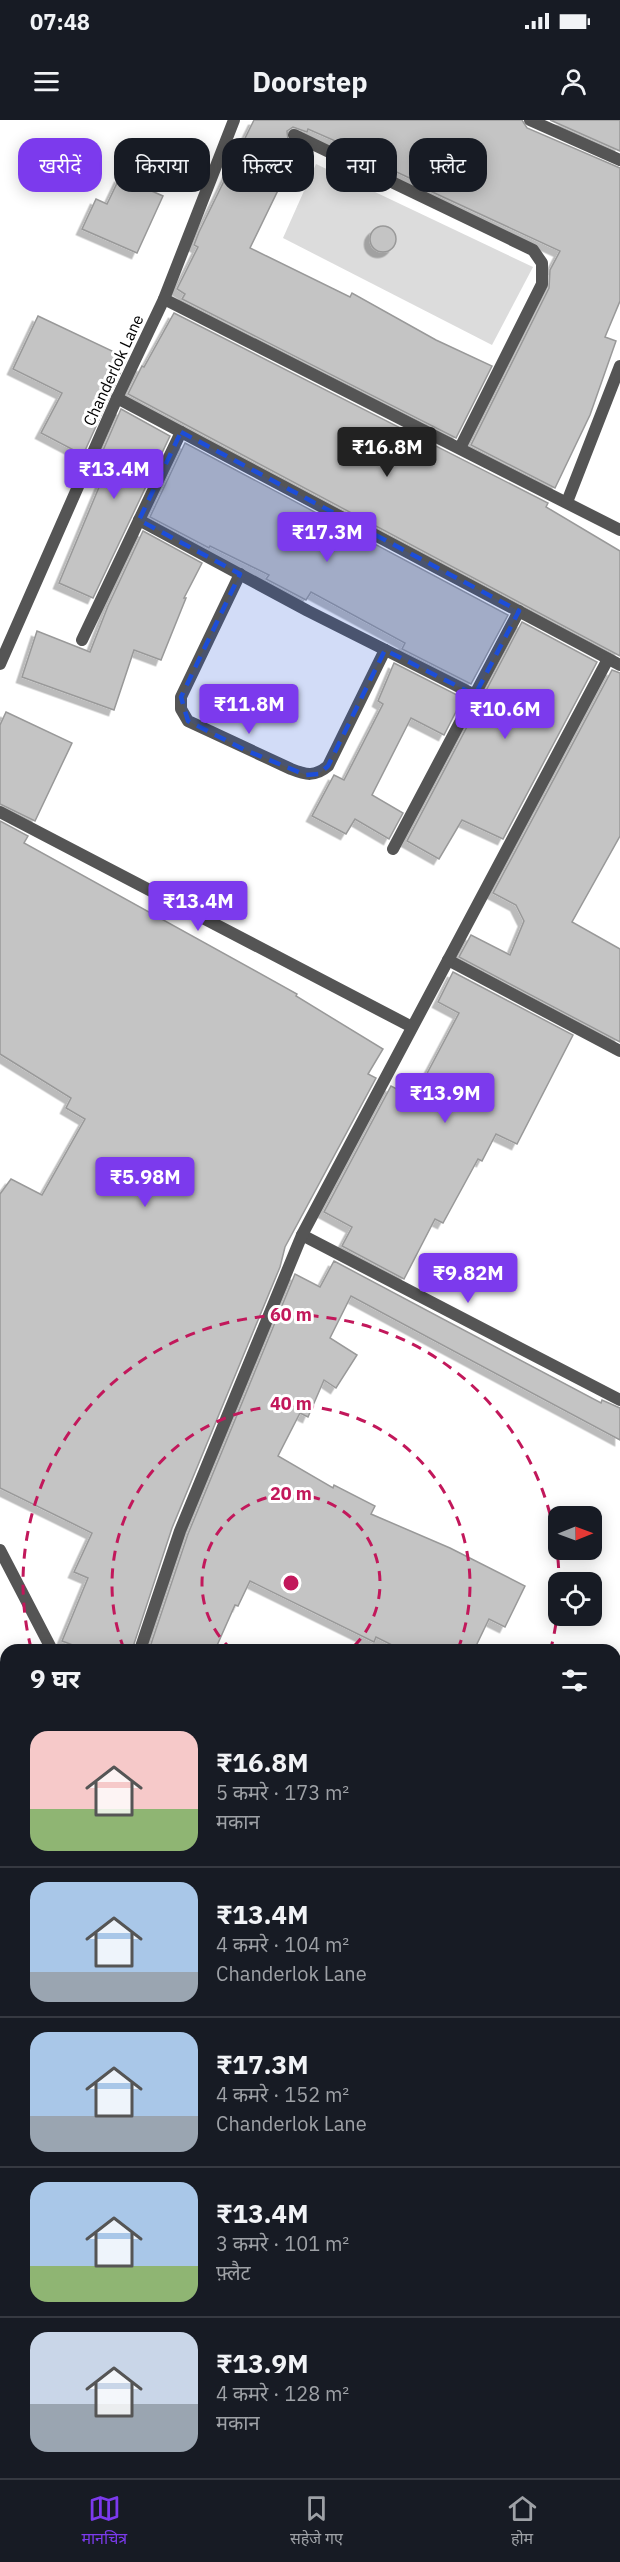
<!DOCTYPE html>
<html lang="hi">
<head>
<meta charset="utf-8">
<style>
	:root { --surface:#171b24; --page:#242831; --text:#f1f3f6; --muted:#9ea1a6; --line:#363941; --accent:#7c3aed }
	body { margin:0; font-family:"IBM Plex Sans","Noto Sans Devanagari",sans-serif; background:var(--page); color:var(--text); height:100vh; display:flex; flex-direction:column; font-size:22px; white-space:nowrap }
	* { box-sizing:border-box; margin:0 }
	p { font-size:20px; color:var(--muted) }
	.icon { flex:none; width:33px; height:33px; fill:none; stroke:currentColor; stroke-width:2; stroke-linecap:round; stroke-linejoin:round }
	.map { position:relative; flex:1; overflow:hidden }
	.side { position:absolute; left:0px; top:1524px; width:621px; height:834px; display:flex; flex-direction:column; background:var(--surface); border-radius:18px 18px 0 0; box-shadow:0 3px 15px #0003 }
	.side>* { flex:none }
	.top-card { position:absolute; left:18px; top:18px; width:585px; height:54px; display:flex; gap:12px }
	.needle { width:39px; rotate:89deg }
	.tools { position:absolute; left:548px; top:1386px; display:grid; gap:12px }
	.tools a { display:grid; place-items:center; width:54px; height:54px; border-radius:12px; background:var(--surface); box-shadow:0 3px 15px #0003; font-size:30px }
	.price { position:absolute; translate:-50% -51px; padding:0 14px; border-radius:6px; background:var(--accent); color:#fff; font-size:20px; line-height:39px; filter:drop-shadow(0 2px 3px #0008) }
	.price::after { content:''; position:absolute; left:50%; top:36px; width:18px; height:14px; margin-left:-9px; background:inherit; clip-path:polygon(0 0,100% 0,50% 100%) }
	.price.current { background:#222; color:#fff }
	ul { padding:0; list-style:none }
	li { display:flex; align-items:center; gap:18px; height:150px; padding:0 30px }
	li+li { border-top:2px solid var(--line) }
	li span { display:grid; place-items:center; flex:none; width:168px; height:120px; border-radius:18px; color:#555 }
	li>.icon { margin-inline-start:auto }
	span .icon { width:72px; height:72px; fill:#fffc; stroke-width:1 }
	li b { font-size:26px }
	h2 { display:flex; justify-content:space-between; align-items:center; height:72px; padding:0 30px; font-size:26px }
	.chip { padding:0 21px; border-radius:18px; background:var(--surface); box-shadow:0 3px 15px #0003; font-size:21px; line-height:54px }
	.chip.current { background:var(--accent); color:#fff }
	.status { display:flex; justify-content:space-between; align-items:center; height:42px; padding:0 30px; background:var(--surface); direction:ltr }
	.status svg { height:16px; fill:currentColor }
	header { display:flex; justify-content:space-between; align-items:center; height:78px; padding:0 30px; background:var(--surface); font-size:27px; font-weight:700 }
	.dock { display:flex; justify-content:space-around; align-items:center; height:84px; border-top:2px solid var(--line); background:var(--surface); font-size:16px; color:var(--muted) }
	.dock a { display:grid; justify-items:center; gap:3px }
	.dock .current { color:var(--accent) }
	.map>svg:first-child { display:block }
</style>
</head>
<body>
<div class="status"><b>07:48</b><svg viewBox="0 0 49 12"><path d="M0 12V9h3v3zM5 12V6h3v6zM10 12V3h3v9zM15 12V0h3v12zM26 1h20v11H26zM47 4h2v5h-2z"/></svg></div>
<header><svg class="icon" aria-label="menu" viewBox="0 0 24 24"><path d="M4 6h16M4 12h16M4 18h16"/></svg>Doorstep<svg class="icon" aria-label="person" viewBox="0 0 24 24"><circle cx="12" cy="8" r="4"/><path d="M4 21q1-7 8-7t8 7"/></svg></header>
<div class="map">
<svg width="620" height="2358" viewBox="0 0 620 2358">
	<defs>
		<filter id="shadow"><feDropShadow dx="-5.5" dy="5.5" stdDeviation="0" flood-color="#0004"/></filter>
	</defs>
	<rect width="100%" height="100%" fill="#fff"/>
	<path fill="#dcdcdc" d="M316,44l217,103 -41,78 -209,-107z"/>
	<g fill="#c4c4c4" stroke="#999" stroke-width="1.5" filter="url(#shadow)">
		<path d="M254,0h268l5,8 93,40v133l-15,36 11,4 -26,74 -35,73 -84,-43 78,-157 1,-18 10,-19 -132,-61 1,-3 -50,-23 2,-3 -73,-32 -1,3 -14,-5 -6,4 1,9 11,7 -49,101 100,49 2,-4 84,47 56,26 -36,72 -274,-139 3,-5 -8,-5 21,-42 -4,-2 5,-13z"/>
		<path d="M550,0h70v31z"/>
		<path d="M120,57l43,19 -26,57 -55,-24 14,-30 11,5z"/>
		<circle cx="383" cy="119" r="13"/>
		<path d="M174,193l374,190 -2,4 74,44v105l-492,-262 14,-28 2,1z"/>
		<path d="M38,196l89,42 -44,97 -42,-22 21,-40 -49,-24z"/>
		<path d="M121,289l49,27 -77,162 -34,-15 48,-115 -9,-6z"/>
		<path d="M185,323l323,172 -37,69 -69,-35 3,-6 -94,-51 -5,8 -40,-21 3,-4 -59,-29 -1,2 -59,-31z"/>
		<path d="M143,411l59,32 -18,35h2l-25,62 -27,-10 -20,60 -92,-33 15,-46 53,21 18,-46z"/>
		<path d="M522,502l75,40 -94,177 -41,-19 -23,39 -32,-18z"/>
		<path d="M394,543l69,35 -19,37 -33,-17 -39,77 31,18 -14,26 -34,-20 -9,15 -34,-18 22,-41 10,5 39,-76 -5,-3z"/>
		<path d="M612,550l8,3v163l-48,86 48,27v93l-161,-85 12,-22 39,20 14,-34 -8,-16 -23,-12z"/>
		<path d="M6,592l66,31 -37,78 -35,-17v-79z"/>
		<path d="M0,701l28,15 -4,7 273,151 -1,2 87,53 -15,25 8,4 -91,169 -5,20 -108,261 -40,122h-46l-24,-9 26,-63 -14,-6 18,-39 -92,-45v-294l11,-15 31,16 43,-76 -19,-11 5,-10 -71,-44z"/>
		<path d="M453,852l120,63 -56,109 -21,-10 -14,27 -4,-2 -35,64 -8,-4 -31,60 -62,-33 10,-19 -28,-15 67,-126 23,12 45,-85 -21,-11z"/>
		<path d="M334,1141l267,142 1,-3 18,8v32l-269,-144 -21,42 27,17 -21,33 -12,-8 -16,37 -8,-4 -22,43 55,32 1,-3 41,21 -4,8 79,34 75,38 -20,41 -16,-8 -15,31h-72l-26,-13 -2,5 -124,-61 -12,25 -3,-1 -20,45h-66l39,-116 107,-260 25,13z"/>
	</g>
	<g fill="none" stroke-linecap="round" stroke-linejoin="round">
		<g stroke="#555" stroke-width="12">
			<path d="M530,0l90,40"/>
			<path d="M294,15l239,115 9,13v21l-82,164"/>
			<path d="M164,179l456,231"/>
			<path d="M117,278l503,267"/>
			<path d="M567,382l53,-136"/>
			<path d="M139,400l169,91 167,84"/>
			<path d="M240,454l-59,123v12l7,12 103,48c15,6 24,8 37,-3l57,-116"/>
			<path d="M82,520l99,-208"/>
			<path d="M0,544l117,-266 47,-99 70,-179"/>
			<path d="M0,692l410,214"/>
			<path d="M393,729l126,-238"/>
			<path d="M448,840l172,91"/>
			<path d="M302,1115l318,165"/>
			<path d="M0,1430l52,100"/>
			<path d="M140,1530l40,-119 122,-296 306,-576"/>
			<path d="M615,1807l5,1"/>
			<path d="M615,1998l5,2"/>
			<path d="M0,2030l6,3"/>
			<path d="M615,2165l5,2"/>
			<path d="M568,2352l18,6"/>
			<path d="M0,2358l6,-8"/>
		</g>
	</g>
	<path fill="#1d4ed8" fill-opacity="0.2" stroke="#1d4ed8" stroke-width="4.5" stroke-dasharray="12 8" stroke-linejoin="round" d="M181,312l338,179 -44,84 -90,-45 -57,116 -9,8 -13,1 -61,-25 -57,-29 -7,-24 59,-123 -101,-54z"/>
	<g fill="none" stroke="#c2185b" stroke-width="3" stroke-dasharray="10 8">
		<path d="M232 1530A89 89 0 1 1 350 1530"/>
		<path d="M124 1529A179 179 0 1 1 458 1529"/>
		<path d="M558 1486A268 268 0 0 1 551 1528M31 1528A268 268 0 1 1 559 1461"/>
	</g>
	<g text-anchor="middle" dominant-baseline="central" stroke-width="6" stroke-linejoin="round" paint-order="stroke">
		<g font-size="16" fill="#000" stroke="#fff">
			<text transform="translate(113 250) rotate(-65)">Chanderlok Lane</text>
		</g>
	</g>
	<circle cx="291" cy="1463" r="9" fill="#c2185b" stroke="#fff" stroke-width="3"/>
	<g font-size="18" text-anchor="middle" font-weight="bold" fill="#c2185b" stroke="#fff" stroke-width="6" stroke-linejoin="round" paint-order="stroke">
		<text x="291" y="1201">60 m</text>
		<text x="291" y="1290">40 m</text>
		<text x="291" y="1380">20 m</text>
	</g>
</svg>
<div class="tools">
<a><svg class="needle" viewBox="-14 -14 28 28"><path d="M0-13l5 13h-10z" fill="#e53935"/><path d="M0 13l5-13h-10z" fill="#9ea1a6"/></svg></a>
<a><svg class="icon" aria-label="locate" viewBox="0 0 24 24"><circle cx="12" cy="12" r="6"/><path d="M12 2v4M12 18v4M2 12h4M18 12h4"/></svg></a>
</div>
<b class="price current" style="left:387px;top:358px">₹16.8M</b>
<b class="price" style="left:114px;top:380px">₹13.4M</b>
<b class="price" style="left:327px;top:443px">₹17.3M</b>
<b class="price" style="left:249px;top:615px">₹11.8M</b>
<b class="price" style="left:505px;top:620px">₹10.6M</b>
<b class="price" style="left:198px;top:812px">₹13.4M</b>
<b class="price" style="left:445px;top:1004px">₹13.9M</b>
<b class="price" style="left:145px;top:1088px">₹5.98M</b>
<b class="price" style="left:468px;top:1184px">₹9.82M</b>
<div class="top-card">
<a class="chip current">खरीदें</a>
<a class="chip">किराया</a>
<a class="chip">फ़िल्टर</a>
<a class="chip">नया</a>
<a class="chip">फ़्लैट</a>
</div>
<section class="side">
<h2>9 घर<svg class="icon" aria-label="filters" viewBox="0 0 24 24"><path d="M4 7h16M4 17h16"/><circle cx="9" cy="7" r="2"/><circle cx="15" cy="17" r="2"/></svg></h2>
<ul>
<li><span style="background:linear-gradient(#f6c9c9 65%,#8fb573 0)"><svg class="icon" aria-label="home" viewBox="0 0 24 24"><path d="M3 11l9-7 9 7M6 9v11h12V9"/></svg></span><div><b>₹16.8M</b><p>5 कमरे · 173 m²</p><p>मकान</p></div></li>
<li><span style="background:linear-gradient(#a9c7e8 75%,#9aa5b1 0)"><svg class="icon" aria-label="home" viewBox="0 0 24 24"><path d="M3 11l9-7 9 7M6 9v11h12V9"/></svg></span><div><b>₹13.4M</b><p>4 कमरे · 104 m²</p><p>Chanderlok Lane</p></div></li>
<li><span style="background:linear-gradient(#a9c7e8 70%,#9aa5b1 0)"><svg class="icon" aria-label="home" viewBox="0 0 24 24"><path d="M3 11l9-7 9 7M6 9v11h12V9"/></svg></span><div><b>₹17.3M</b><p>4 कमरे · 152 m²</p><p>Chanderlok Lane</p></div></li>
<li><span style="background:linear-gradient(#a9c7e8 70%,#8fb573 0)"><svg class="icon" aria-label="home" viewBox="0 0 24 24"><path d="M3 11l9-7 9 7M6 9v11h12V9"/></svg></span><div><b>₹13.4M</b><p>3 कमरे · 101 m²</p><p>फ़्लैट</p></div></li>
<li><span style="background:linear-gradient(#c9d6e8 60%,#9aa5b1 0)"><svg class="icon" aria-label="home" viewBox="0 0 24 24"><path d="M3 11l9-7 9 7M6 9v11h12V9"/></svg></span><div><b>₹13.9M</b><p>4 कमरे · 128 m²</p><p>मकान</p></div></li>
</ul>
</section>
</div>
<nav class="dock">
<a class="current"><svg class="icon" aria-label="map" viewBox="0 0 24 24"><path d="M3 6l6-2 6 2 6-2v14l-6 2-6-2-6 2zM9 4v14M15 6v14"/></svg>मानचित्र</a>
<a><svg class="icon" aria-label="saved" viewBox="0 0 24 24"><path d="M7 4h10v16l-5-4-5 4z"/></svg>सहेजे गए</a>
<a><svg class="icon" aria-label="home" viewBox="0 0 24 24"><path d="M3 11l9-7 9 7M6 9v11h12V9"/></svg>होम</a>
</nav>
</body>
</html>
